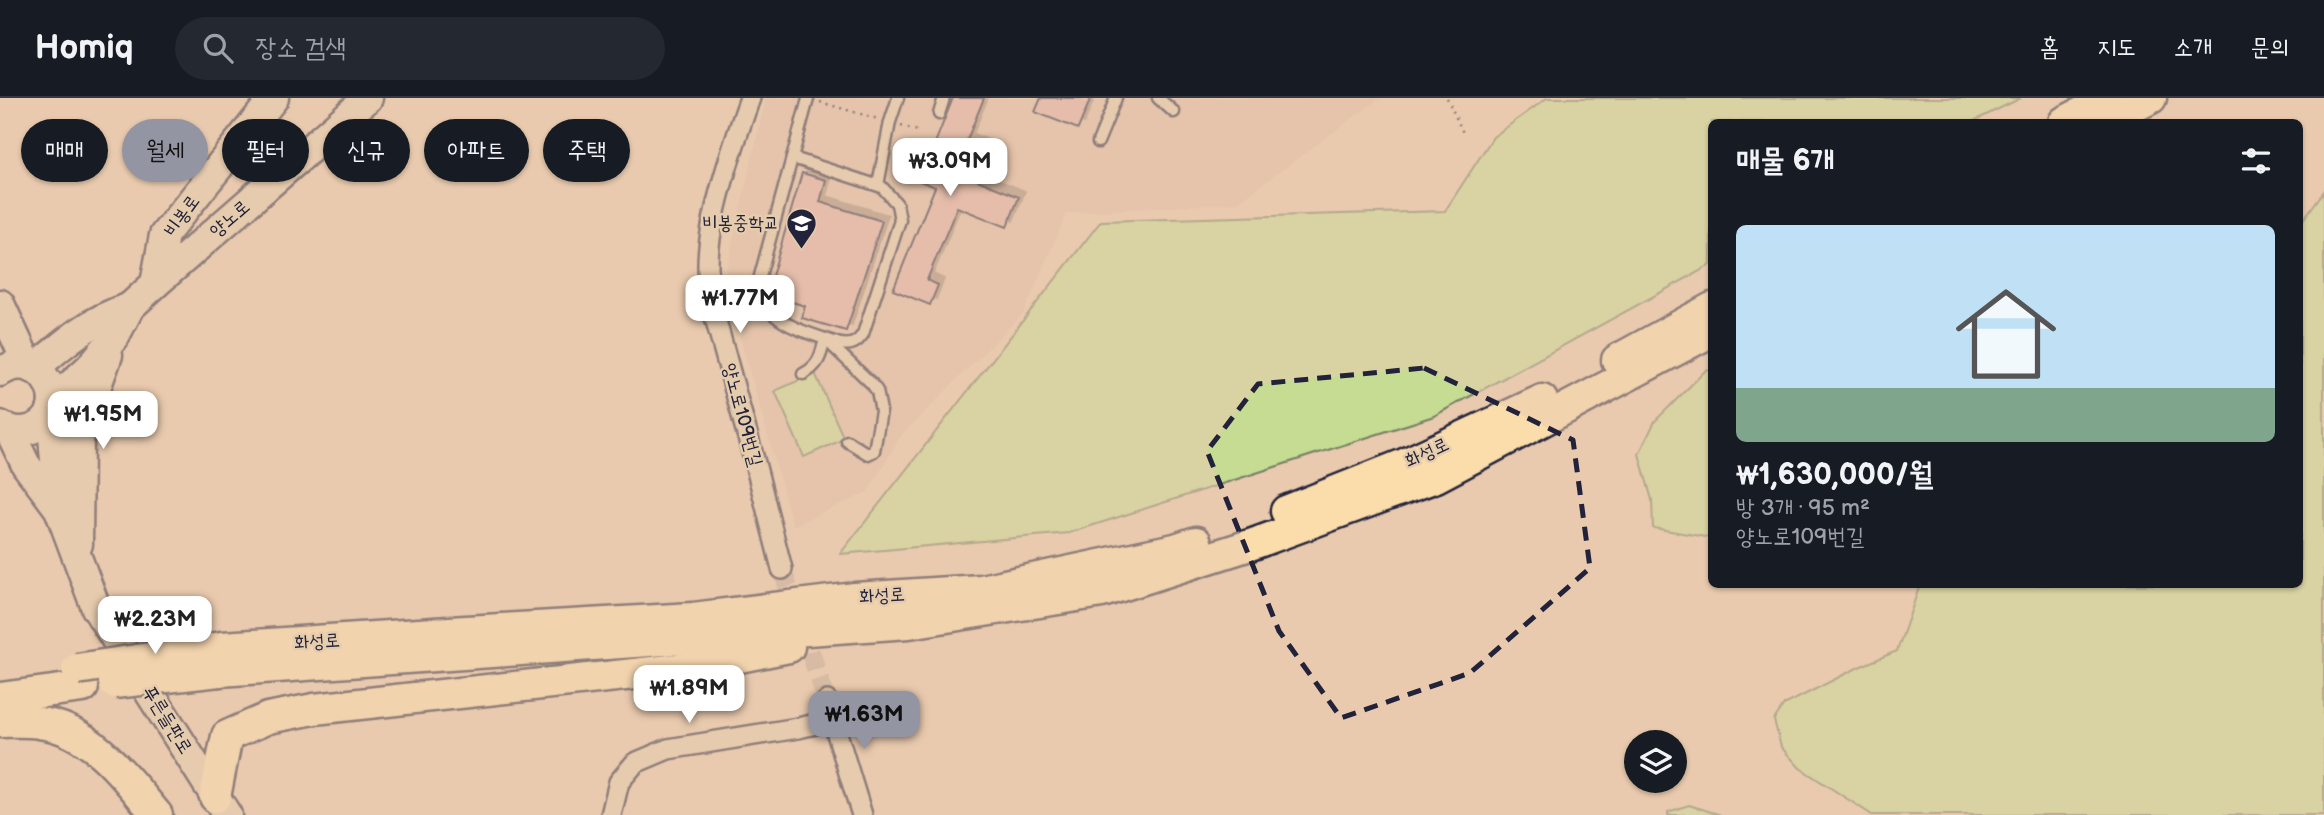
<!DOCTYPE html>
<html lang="ko">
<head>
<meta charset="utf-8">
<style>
	:root { --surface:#171b24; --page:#242831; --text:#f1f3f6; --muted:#9ea1a6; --line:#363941; --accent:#9495a2 }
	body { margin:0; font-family:"Balsamiq Sans","Poor Story",sans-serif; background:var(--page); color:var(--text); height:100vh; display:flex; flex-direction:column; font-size:26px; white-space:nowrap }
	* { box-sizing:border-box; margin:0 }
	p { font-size:23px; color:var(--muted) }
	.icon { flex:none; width:38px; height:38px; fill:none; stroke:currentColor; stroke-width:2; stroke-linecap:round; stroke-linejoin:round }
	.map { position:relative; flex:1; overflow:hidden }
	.drawer { position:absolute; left:1708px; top:21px; width:595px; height:469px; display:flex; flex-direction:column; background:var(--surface); border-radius:10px; box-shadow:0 2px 5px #0004 }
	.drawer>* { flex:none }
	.top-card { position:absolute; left:21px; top:21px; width:665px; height:63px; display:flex; gap:14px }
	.controls { position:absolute; left:1624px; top:632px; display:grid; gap:14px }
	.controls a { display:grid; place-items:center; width:63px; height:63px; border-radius:50%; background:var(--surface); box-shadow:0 2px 5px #0004; font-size:35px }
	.price { position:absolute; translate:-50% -60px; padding:0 16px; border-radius:14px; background:#fff; color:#222; font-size:23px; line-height:46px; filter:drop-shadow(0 2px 4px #0008) }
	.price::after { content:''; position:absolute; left:50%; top:42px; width:21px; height:16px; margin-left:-10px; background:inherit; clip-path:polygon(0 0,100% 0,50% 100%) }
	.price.selected { background:var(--accent); color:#111 }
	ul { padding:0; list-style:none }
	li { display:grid; align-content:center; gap:14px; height:371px; padding:0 28px }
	li span { display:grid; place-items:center; height:217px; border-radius:10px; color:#555 }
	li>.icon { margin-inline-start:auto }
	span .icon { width:126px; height:126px; fill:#fffc; stroke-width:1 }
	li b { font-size:30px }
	h2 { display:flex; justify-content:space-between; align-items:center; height:84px; padding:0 28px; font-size:30px }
	.chip { padding:0 24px; border-radius:32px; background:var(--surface); box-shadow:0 2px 5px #0004; font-size:24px; line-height:63px }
	.chip.selected { background:var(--accent); color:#111 }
	header { display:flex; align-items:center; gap:42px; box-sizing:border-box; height:98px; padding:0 35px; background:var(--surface); border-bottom:2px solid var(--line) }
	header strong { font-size:33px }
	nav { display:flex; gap:38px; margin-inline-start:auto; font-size:24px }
	.search { width:490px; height:63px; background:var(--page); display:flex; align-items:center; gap:18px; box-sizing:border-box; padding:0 24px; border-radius:38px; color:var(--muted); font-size:26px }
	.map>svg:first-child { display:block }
</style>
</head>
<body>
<header>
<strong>Homiq</strong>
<div class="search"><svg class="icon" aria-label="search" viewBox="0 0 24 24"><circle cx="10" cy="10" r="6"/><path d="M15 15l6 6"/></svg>장소 검색</div>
<nav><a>홈</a><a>지도</a><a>소개</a><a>문의</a></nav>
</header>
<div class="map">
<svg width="2324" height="717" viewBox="0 0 2324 717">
	<defs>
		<filter id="shadow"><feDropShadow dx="6" dy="-6" stdDeviation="0" flood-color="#0004"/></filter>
	</defs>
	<rect width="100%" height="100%" fill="#e9caae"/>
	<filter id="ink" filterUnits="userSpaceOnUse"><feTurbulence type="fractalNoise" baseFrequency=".0143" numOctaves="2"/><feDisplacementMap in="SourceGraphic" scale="14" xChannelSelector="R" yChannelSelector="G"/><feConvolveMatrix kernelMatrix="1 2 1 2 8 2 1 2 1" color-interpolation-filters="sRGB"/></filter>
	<g filter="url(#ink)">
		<path fill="#dfbca7" d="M766,0h614l-143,105 -170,10 -44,101 -122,122 -33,56 -75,34 -69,-246z"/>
		<g fill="#c5dc92" stroke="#747f66" stroke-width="2">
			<path d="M1547,0h474l-49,24h-260l-1,143 -277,151 -365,117 -229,21 261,-333 344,-10 48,-74z"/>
			<path d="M2324,93v624h-452l-72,-47 -19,-21 -7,-27 10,-15 75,-38 38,-16 23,-66 380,-1v-360z"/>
			<path d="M1711,272v168l-58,-10 -1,-28 -13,-46 16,-33 50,-50z"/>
			<path d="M815,275l29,66 -40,18 -29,-66z"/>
			<path d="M1689,707l32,10h-53v-3z"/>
		</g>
		<g fill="#e1aea5" stroke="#22223b" stroke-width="2" filter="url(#shadow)">
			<path d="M953,0h31l-17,42 13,5 -13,31 52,21 -12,30 -50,-20 -30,73 11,5 -8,20 -37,-15 42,-103 -15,-6z"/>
			<path d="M1041,0h50l-13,31 -43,-17z"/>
			<path d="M802,75l24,7 -6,22 62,19 -36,110 -44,-13 3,-12 -35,-11 -2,-5z"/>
		</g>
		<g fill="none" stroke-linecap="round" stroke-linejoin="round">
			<path stroke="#c1a897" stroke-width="19" stroke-dasharray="19 10" stroke-linecap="butt" d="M782,471l45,132"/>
			<defs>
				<g id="lane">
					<path d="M1158,0l16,14"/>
					<path d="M939,16l5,-16"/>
					<path d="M1098,44l18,-44"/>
					<path d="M793,60l89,29 15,17 3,16 -37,114c-6,9 -12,12 -23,10 -33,-12 -86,-22 -80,-68l48,-177"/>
					<path d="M878,87l12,-63 8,-24"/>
					<path d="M803,276c16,-8 18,-19 22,-35l47,45 5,7 4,20 -7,40 -6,3 -21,-13"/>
				</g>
				<g id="street">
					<path d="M750,0c-16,45 -43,122 -42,169 0,15 2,29 5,43l42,153 27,106"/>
					<path d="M827,603l35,114"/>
					<path d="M611,717l8,-33 16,-19 33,-14 130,-21 36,-8"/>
				</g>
				<g id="secondary">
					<path d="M155,186l213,-186"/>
					<path d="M0,206l29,63"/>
					<path d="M34,271c31,-27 56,-49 96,-62"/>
					<path d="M0,274c43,-28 76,41 32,57 -11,4 -22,2 -32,-4"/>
					<path d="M53,303l37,-34 24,-29 16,-31 25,-23 9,-49 110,-137"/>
					<path d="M51,313l8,98"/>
					<path d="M9,332l17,35 33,44 37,99 131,207"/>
					<path d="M78,446l1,-104 6,-22 23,-63"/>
				</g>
				<g id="primary">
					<path d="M2064,24l46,-24"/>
					<path d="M2105,24l46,-24"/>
					<path d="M1617,262l95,-52"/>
					<path d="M1286,413l116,-46 140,-65"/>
					<path d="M222,549l227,-15 244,-14 162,-20 126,-8 194,-41 21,-7"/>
					<path d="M219,573l690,-48 193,-31 151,-48 183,-67 276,-146"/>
					<path d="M0,600l83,-11"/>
					<path d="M0,624c13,0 26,-1 39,1 52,5 87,55 118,92"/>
					<path d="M215,699l12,-61 41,-18 46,-9 366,-40 109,-22"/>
				</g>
			</defs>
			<use href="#lane" stroke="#22223b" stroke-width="15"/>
			<use href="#street" stroke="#22223b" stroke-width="24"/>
			<use href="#secondary" stroke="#22223b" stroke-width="33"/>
			<use href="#primary" stroke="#22223b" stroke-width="35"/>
			<g stroke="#22223b" stroke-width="2.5" stroke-dasharray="2 5" stroke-linecap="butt">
				<path d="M1447,0l17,37"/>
				<path d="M820,4l58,17"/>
				<path d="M901,28l20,6"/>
			</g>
			<use href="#lane" stroke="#e5ccad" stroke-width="10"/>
			<use href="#street" stroke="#e5ccad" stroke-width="19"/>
			<use href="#secondary" stroke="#e5ccad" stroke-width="28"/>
			<use href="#primary" stroke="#fbddab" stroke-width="30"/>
			<defs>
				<g id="primary-bridge">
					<path d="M77,571l145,-22"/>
					<path d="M114,585l105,-12"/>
				</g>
			</defs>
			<use href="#primary-bridge" stroke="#22223b" stroke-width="35" stroke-linecap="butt"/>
			<use href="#primary-bridge" stroke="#fbddab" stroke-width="30"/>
		</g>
	</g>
	<path d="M0 0H2324V717H0ZM1424,270l149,72 17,128 -120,105 -129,45 -62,-87 -72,-180 51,-67z" fill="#e9caae" fill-opacity=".55" fill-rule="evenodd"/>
	<path fill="none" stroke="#22223b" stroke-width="5" stroke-dasharray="14 9" stroke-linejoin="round" d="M1424,270l149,72 17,128 -120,105 -129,45 -62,-87 -72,-180 51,-67z"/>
	<defs>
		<symbol id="school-pin" viewBox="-11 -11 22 30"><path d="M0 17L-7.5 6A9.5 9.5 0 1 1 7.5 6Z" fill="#22223b" stroke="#e5ccad"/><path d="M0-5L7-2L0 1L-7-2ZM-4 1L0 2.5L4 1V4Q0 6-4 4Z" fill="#fff"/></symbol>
	</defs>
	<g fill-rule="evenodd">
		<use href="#school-pin" x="784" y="108" width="35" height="47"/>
	</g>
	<g text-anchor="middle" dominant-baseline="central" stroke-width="5" stroke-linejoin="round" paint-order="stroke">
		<g font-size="19" fill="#22223b" stroke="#e5ccad">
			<text transform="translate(182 118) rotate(-54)">비봉로</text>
			<text transform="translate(230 121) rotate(-41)">양노로</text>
			<text transform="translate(742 317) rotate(75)">양노로109번길</text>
			<text transform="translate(1427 355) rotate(-25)">화성로</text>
			<text transform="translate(882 498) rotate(-4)">화성로</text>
			<text transform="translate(317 544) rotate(-4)">화성로</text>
			<text transform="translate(167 622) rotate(58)">푸른들판로</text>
		</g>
		<g font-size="19" fill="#22223b" stroke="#e5ccad" text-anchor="end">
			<text x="779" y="125">비봉중학교</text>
		</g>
	</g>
</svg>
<div class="controls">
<a><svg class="icon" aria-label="layers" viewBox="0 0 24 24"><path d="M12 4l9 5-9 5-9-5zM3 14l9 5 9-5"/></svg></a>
</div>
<b class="price" style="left:950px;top:100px">₩3.09M</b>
<b class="price" style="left:740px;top:237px">₩1.77M</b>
<b class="price" style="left:103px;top:353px">₩1.95M</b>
<b class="price" style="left:155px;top:558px">₩2.23M</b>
<b class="price" style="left:689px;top:627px">₩1.89M</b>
<b class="price selected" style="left:864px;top:653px">₩1.63M</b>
<div class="top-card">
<a class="chip">매매</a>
<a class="chip selected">월세</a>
<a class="chip">필터</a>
<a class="chip">신규</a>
<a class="chip">아파트</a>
<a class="chip">주택</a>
</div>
<section class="drawer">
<h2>매물 6개<svg class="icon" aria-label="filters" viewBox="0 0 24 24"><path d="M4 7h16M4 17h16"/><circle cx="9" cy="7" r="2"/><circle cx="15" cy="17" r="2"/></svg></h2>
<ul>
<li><span style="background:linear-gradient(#bfe0f5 75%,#7fa58c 0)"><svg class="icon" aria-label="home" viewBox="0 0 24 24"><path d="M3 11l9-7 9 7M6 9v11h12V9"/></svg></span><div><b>₩1,630,000/월</b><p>방 3개 · 95 m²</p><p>양노로109번길</p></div></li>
</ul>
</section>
</div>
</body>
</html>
